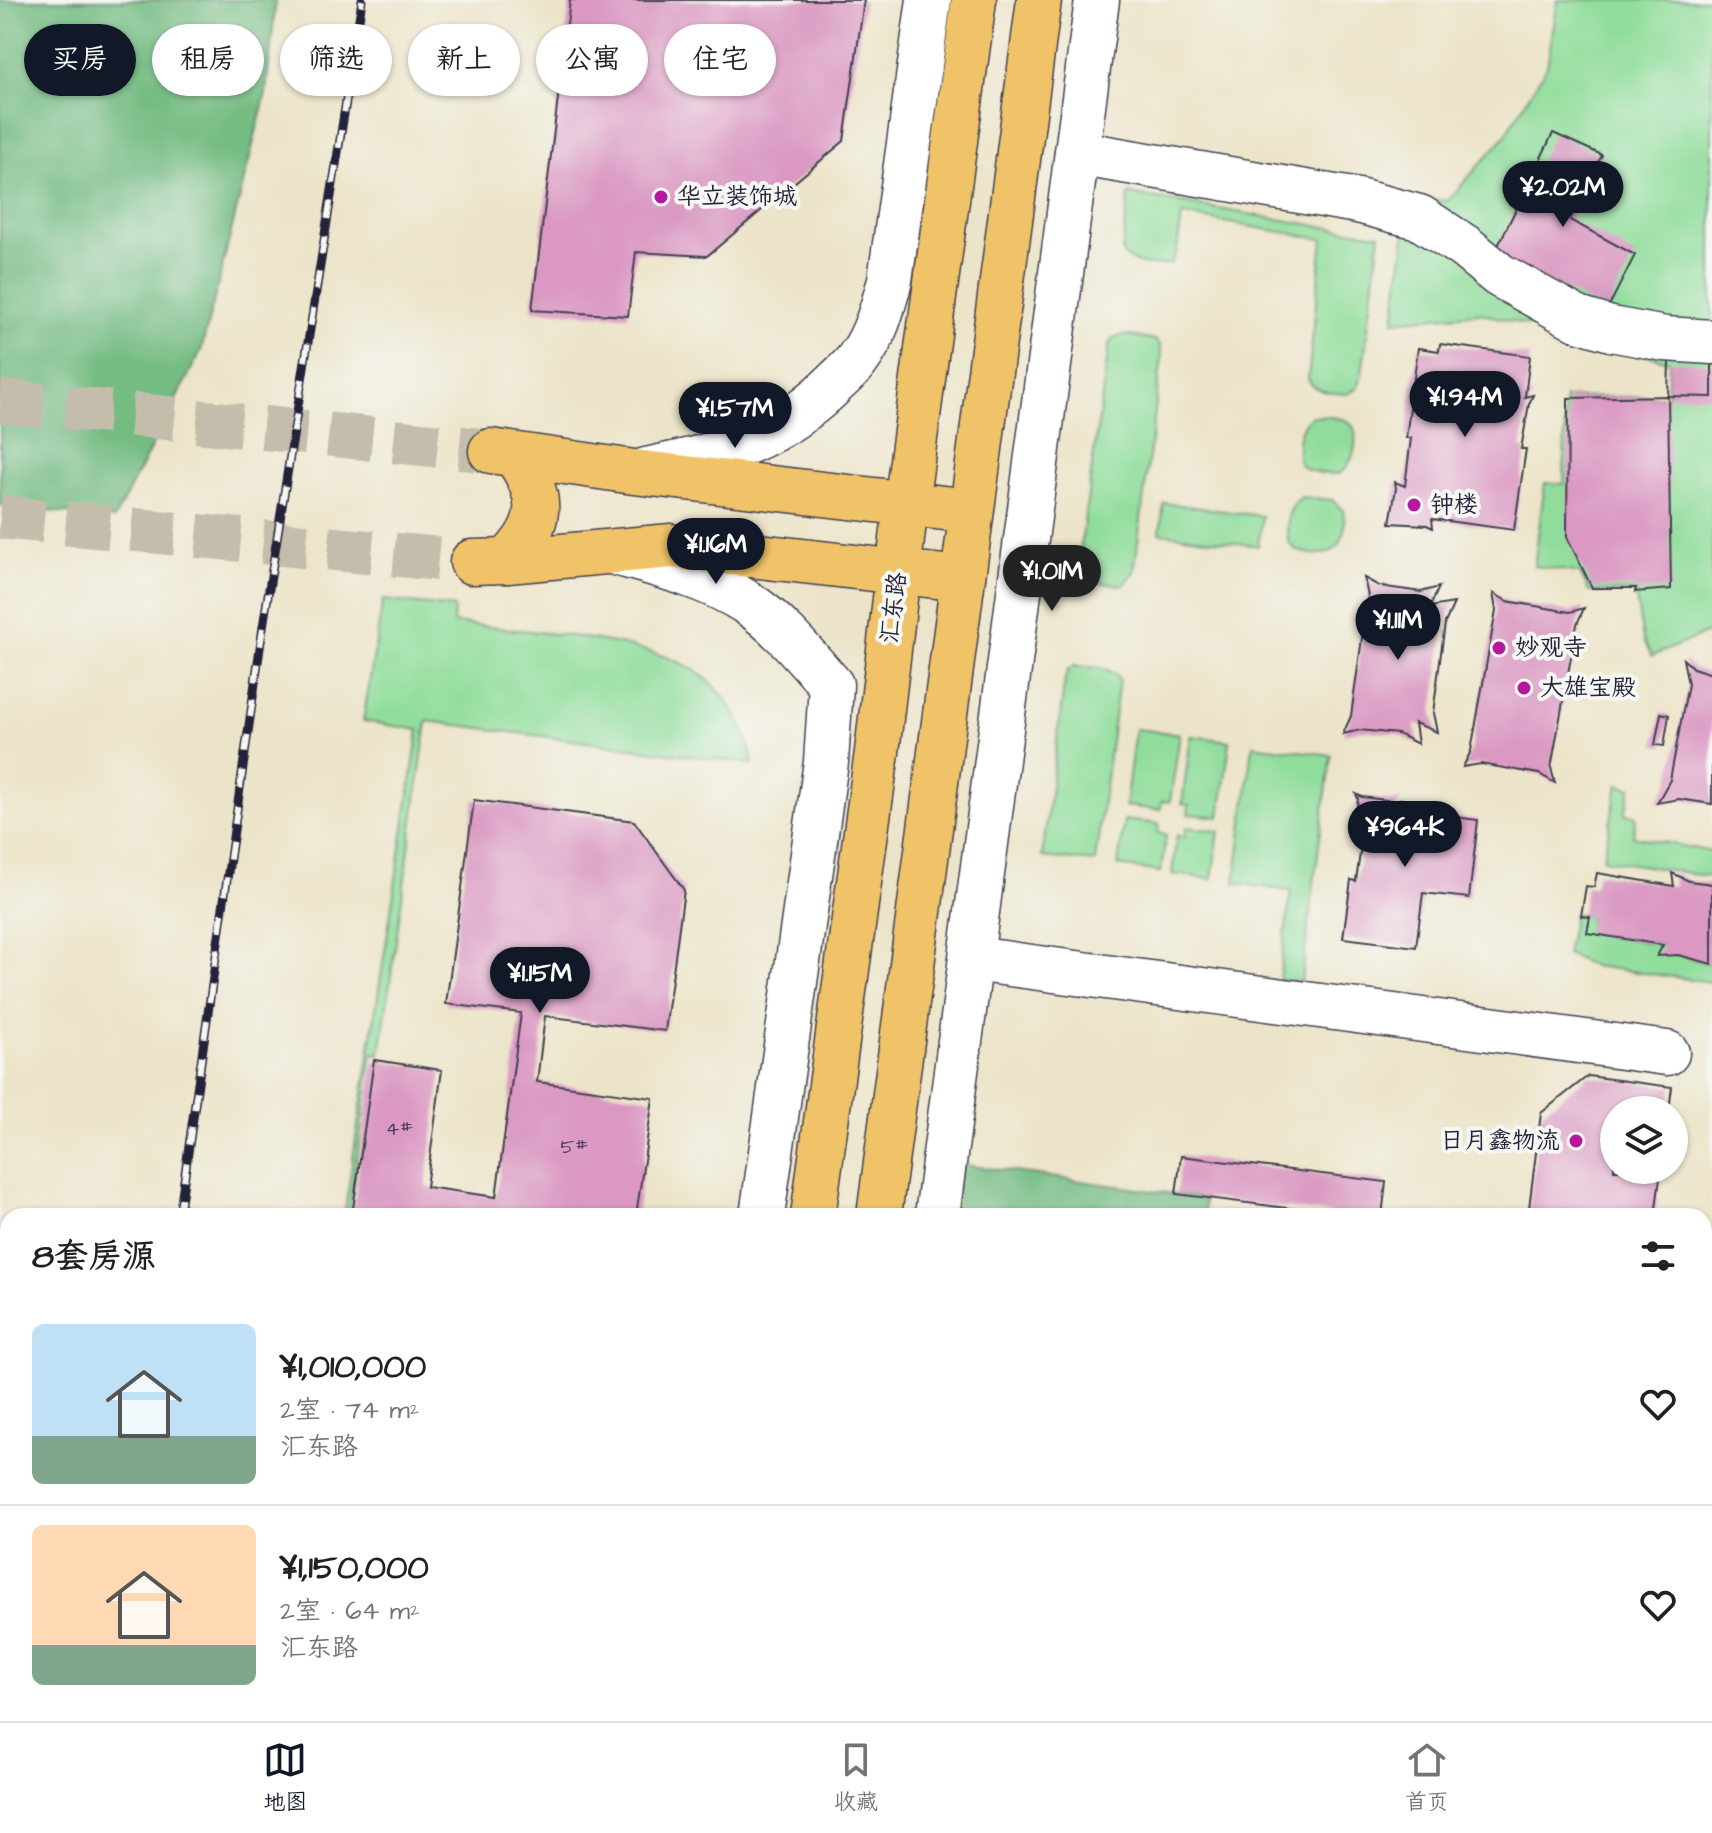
<!DOCTYPE html>
<html lang="zh">
<head>
<meta charset="utf-8">
<style>
	:root { --surface:#fff; --page:#f6f6f6; --text:#202124; --muted:#757577; --line:#e0e0e0; --accent:#111827 }
	body { margin:0; font-family:"Architects Daughter","LXGW WenKai TC",sans-serif; background:var(--page); color:var(--text); height:100vh; display:flex; flex-direction:column; font-size:30px; white-space:nowrap }
	* { box-sizing:border-box; margin:0 }
	p { font-size:26px; color:var(--muted) }
	.icon { flex:none; width:44px; height:44px; fill:none; stroke:currentColor; stroke-width:2; stroke-linecap:round; stroke-linejoin:round }
	.map { position:relative; flex:1; overflow:hidden }
	.sheet { position:absolute; left:0px; top:1208px; width:1712px; height:514px; display:flex; flex-direction:column; background:var(--surface); border-radius:24px 24px 0 0; box-shadow:0 2px 6px #0004 }
	.sheet>* { flex:none }
	.banner { position:absolute; left:24px; top:24px; width:800px; height:72px; display:flex; gap:16px }
	.buttons { position:absolute; left:1600px; top:1096px; display:grid; gap:16px }
	.buttons a { display:grid; place-items:center; width:88px; height:88px; border-radius:50%; background:var(--surface); box-shadow:0 2px 6px #0004; font-size:40px }
	.price { position:absolute; translate:-50% -68px; padding:0 18px; border-radius:28px; background:var(--accent); color:#fff; font-size:26px; line-height:52px; filter:drop-shadow(0 2px 4px #0008) }
	.price::after { content:''; position:absolute; left:50%; top:48px; width:24px; height:18px; margin-left:-12px; background:inherit; clip-path:polygon(0 0,100% 0,50% 100%) }
	.price.on { background:#222; color:#fff }
	ul { padding:0; list-style:none }
	li { display:flex; align-items:center; gap:24px; height:200px; padding:0 32px }
	li+li { border-top:2px solid var(--line) }
	li span { display:grid; place-items:center; flex:none; width:224px; height:160px; border-radius:12px; color:#555 }
	li>.icon { margin-inline-start:auto }
	span .icon { width:96px; height:96px; fill:#fffc; stroke-width:1 }
	li b { font-size:34px }
	h2 { display:flex; justify-content:space-between; align-items:center; height:96px; padding:0 32px; font-size:34px }
	.pill { padding:0 28px; border-radius:36px; background:var(--surface); box-shadow:0 2px 6px #0004; font-size:28px; line-height:72px }
	.pill.on { background:var(--accent); color:#fff }
	.tabs { display:flex; justify-content:space-around; align-items:center; height:112px; border-top:2px solid var(--line); background:var(--surface); font-size:22px; color:var(--muted) }
	.tabs a { display:grid; justify-items:center; gap:4px }
	.tabs .on { color:var(--accent) }
	.map>svg:first-child { display:block }
</style>
</head>
<body>
<div class="map">
<svg width="1712" height="1721" viewBox="0 0 1712 1721">
	<rect width="100%" height="100%" fill="#f6f6f2"/>
	<filter id="ink" filterUnits="userSpaceOnUse"><feTurbulence type="fractalNoise" baseFrequency=".0125" numOctaves="2"/><feDisplacementMap in="SourceGraphic" scale="16" xChannelSelector="R" yChannelSelector="G"/><feConvolveMatrix kernelMatrix="1 2 1 2 8 2 1 2 1" color-interpolation-filters="sRGB"/></filter>
	<filter id="wash" filterUnits="userSpaceOnUse"><feTurbulence type="fractalNoise" baseFrequency=".006" numOctaves="4" result="noise"/><feDisplacementMap in="SourceGraphic" scale="32" xChannelSelector="R" yChannelSelector="G"/><feGaussianBlur stdDeviation="1.8" result="paint"/><feColorMatrix in="noise" values="0 0 0 0 0 0 0 0 0 0 0 0 0 0 0 0 0 1.4 0 .05"/><feComposite in="paint" operator="in"/></filter>
	<g filter="url(#wash)">
		<rect width="100%" height="100%" fill="#ece4c8"/>
		<g fill="#90dd9b" stroke="#59806b" stroke-width="2">
			<path d="M1558,0h154v631l-60,25 -9,-17 -8,-47h-46l-9,-19 -46,-7 11,-83 19,1 1,-86 102,-2 2,-35 -189,-48 -86,8 16,-123 38,3 57,-65 42,-70z"/>
			<path d="M1129,194l196,33 55,7 -18,140 -5,14 -9,6c-15,-2 -33,0 -40,-15l15,-140 -141,-24 -5,35 -5,13c-14,4 -45,3 -50,-12z"/>
			<path d="M1125,335l30,5 5,5 2,12 -28,215 -10,13 -37,-3 -6,-4 -3,-12 31,-221 4,-7z"/>
			<path d="M1312,416c11,1 29,0 38,7 12,10 3,44 -10,50 -7,2 -13,0 -19,0 -10,-2 -16,-2 -22,-10 -3,-17 -1,-38 13,-47z"/>
			<path d="M1302,497l30,3 11,10c4,25 -1,47 -31,44 -10,-2 -17,-2 -23,-11 -4,-16 -2,-38 13,-46z"/>
			<path d="M1164,503l98,13 -4,30 -98,-13z"/>
			<path d="M383,600l71,8 -1,15c67,8 175,13 234,43 36,19 60,59 66,98l-326,-43 -47,333 -8,-1 -23,163h-5l75,-486 -56,-9z"/>
			<path d="M1074,666c15,2 38,-1 45,14l-24,182 -53,-5 23,-179 3,-8z"/>
			<path d="M1135,729l45,5 -10,68 -8,-1 -2,9 -35,-4z"/>
			<path d="M1191,736l39,5 -10,76 -32,-3 1,-9 -7,-1z"/>
			<path d="M1253,745l78,10 -30,227 -22,-2 12,-89 -56,-8z"/>
			<path d="M1618,785l13,3 -6,26 11,2 -3,20 79,16v25l-109,-18z"/>
			<path d="M1124,820l35,4 -1,9 8,1 -5,38 -43,-6z"/>
			<path d="M1186,827l33,4 -7,48 -40,-5 5,-39 8,2z"/>
			<path d="M1574,914l16,3 -2,16 75,12 15,10 34,9v18l-120,-16 -26,-12z"/>
		</g>
		<g fill="#74bc83" stroke="#4b6f5f" stroke-width="2">
			<path d="M0,0h276l-10,93 -65,258 -87,168 -114,-14z"/>
			<path d="M958,1164l247,34 -1,18h-253z"/>
			<path d="M1712,1701v20h-170l1,-6 36,6 45,-7h80v-12z"/>
		</g>
		<g id="blocks">
			<g fill="#da98c2">
				<path d="M570,0h294l-20,141 -137,115 -71,-4 -8,64 -96,-6z"/>
				<path d="M1553,133l49,22 -32,65 65,35 -28,55 -114,-54z"/>
				<path d="M1440,344l90,12 -5,41 8,-2 -4,9 -8,45h5l-12,81 -82,-11 1,9 -6,-3 -37,-2 6,-35 -1,-6 10,4 6,-48h-5l12,-90 21,3z"/>
				<path d="M1669,361l43,2v34l-44,-1z"/>
				<path d="M1668,396l3,193 -36,3 1,-4h-44l-25,-51 1,-139z"/>
				<path d="M1364,578l15,8 42,6 18,-5 -9,20 24,-4 -9,20 -12,90 4,19 -22,-9 3,21 -20,-10 -38,-4 -17,4 8,-18 17,-120z"/>
				<path d="M1493,593l14,8 63,11 14,-4 -7,16 -26,144 4,15 -16,-9 -58,-10 -18,3 8,-16 25,-141z"/>
				<path d="M1683,659l10,9 19,6v130l-33,-5 -22,4 13,-23 18,-96z"/>
				<path d="M1661,713l8,2 -5,31 -9,-1z"/>
				<path d="M1356,794l6,3 32,4 6,-2 -5,10 83,11 -9,78 -46,-5 -7,54 -73,-9 8,-58 5,1 7,-48 -6,-2 -6,3 3,-5 4,-30z"/>
				<path d="M474,800l160,21 50,69 -19,141 -120,-15 -8,66 116,16 -17,118h-175l-39,-5 -1,5h-69l22,-156 68,10 -16,117 70,10 25,-184 -75,-9z"/>
				<path d="M1597,873l77,13 -2,-13 17,8 23,3v80l-34,-9 -21,1 6,-11 -76,-12 3,-16 -9,-1 5,-30 8,1z"/>
				<path d="M1588,1076l84,11 -3,23h-55v60h47l-6,46h-127l13,-103z"/>
				<path d="M1181,1156l205,26 -4,34h-33l-173,-22z"/>
				<path d="M1704,1296l8,1v35l-8,6z"/>
				<path d="M288,1714h161l24,5 -186,2z"/>
				<path d="M983,1714h76v7h-77z"/>
				<path d="M1114,1714h97l-1,7h-97z"/>
				<path d="M1266,1714h73l-1,7h-73z"/>
			</g>
		</g>
	</g>
	<g filter="url(#ink)">
		<use href="#blocks" fill-opacity="0" stroke="#403f50" stroke-width="2"/>
		<g fill="none" stroke-linecap="round" stroke-linejoin="round">
			<g stroke="#c4bdac" stroke-width="44" stroke-dasharray="44 22" stroke-linecap="butt">
				<path d="M0,401l491,50"/>
				<path d="M0,517l472,45"/>
			</g>
			<defs>
				<g id="minor">
					<path d="M1077,153l281,48 61,16 46,30 34,28 79,44 33,10 54,10 47,3"/>
					<path d="M646,470c78,-16 133,-31 191,-89 7,-7 16,-14 21,-22 17,-22 25,-52 32,-79l39,-280"/>
					<path d="M612,552c46,13 93,24 134,50 30,18 62,57 85,83l-5,77 -64,454"/>
					<path d="M973,959l694,94"/>
					<path d="M937,1216l160,-1216"/>
					<path d="M1704,1677l8,-2"/>
					<path d="M671,1721l1,-7"/>
					<path d="M863,1721l1,-7"/>
					<path d="M1089,1721l1,-7"/>
				</g>
				<g id="major">
					<path d="M491,451l143,21 336,39"/>
					<path d="M507,561c37,-37 38,-63 8,-106"/>
					<path d="M472,562l35,-1 164,-15 291,33"/>
					<path d="M813,1216l64,-464 29,-247 68,-505"/>
					<path d="M879,1216l160,-1216"/>
					<path d="M744,1721l1,-7"/>
					<path d="M811,1721l1,-7"/>
				</g>
			</defs>
			<use href="#minor" stroke="#403f50" stroke-width="47"/>
			<use href="#major" stroke="#403f50" stroke-width="47"/>
			<use href="#minor" stroke="#fff" stroke-width="44"/>
			<use href="#major" stroke="#f1c369" stroke-width="44"/>
			<defs>
				<g id="rail">
					<path d="M179,1216l84,-589 99,-627"/>
					<path d="M111,1721l1,-7"/>
				</g>
			</defs>
			<use href="#rail" stroke="#22223b" stroke-width="9"/>
			<use href="#rail" stroke="#f6f6f2" stroke-width="6" stroke-dasharray="18" stroke-linecap="butt"/>
		</g>
	</g>
	<g fill="#b5179e" stroke="#f6f6f2" stroke-width="3">
		<circle cx="661" cy="197" r="8"/>
		<circle cx="1414" cy="505" r="8"/>
		<circle cx="1499" cy="648" r="8"/>
		<circle cx="1524" cy="688" r="8"/>
		<circle cx="1576" cy="1141" r="8"/>
	</g>
	<g text-anchor="middle" dominant-baseline="central" stroke-width="8" stroke-linejoin="round" paint-order="stroke">
		<g font-size="20" fill="#50405d">
			<text x="399" y="1129">4#</text>
			<text x="574" y="1147">5#</text>
		</g>
		<g font-size="24" fill="#22223b" stroke="#f6f6f2" text-anchor="start">
			<text x="677" y="197">华立装饰城</text>
			<text x="1430" y="505">钟楼</text>
			<text x="1515" y="648">妙观寺</text>
			<text x="1540" y="688">大雄宝殿</text>
			<text x="1560" y="1141" text-anchor="end">日月鑫物流</text>
		</g>
		<g font-size="24" fill="#22223b" stroke="#f6f6f2">
			<text transform="translate(894 608) rotate(-83)">汇东路</text>
		</g>
	</g>
</svg>
<div class="buttons">
<a><svg class="icon" aria-label="layers" viewBox="0 0 24 24"><path d="M12 4l9 5-9 5-9-5zM3 14l9 5 9-5"/></svg></a>
</div>
<b class="price" style="left:1563px;top:229px">¥2.02M</b>
<b class="price" style="left:1465px;top:439px">¥1.94M</b>
<b class="price" style="left:735px;top:450px">¥1.57M</b>
<b class="price" style="left:716px;top:586px">¥1.16M</b>
<b class="price on" style="left:1052px;top:613px">¥1.01M</b>
<b class="price" style="left:1398px;top:662px">¥1.11M</b>
<b class="price" style="left:1405px;top:869px">¥964K</b>
<b class="price" style="left:540px;top:1015px">¥1.15M</b>
<div class="banner">
<a class="pill on">买房</a>
<a class="pill">租房</a>
<a class="pill">筛选</a>
<a class="pill">新上</a>
<a class="pill">公寓</a>
<a class="pill">住宅</a>
</div>
<section class="sheet">
<h2>8套房源<svg class="icon" aria-label="filters" viewBox="0 0 24 24"><path d="M4 7h16M4 17h16"/><circle cx="9" cy="7" r="2"/><circle cx="15" cy="17" r="2"/></svg></h2>
<ul>
<li><span style="background:linear-gradient(#bfe0f5 70%,#7fa58c 0)"><svg class="icon" aria-label="home" viewBox="0 0 24 24"><path d="M3 11l9-7 9 7M6 9v11h12V9"/></svg></span><div><b>¥1,010,000</b><p>2室 · 74 m²</p><p>汇东路</p></div><svg class="icon" aria-label="heart" viewBox="0 0 24 24"><path d="M12 20l-8-8c-3-5 5-10 8-4 3-6 11-1 8 4z"/></svg></li>
<li><span style="background:linear-gradient(#ffd9b3 75%,#7fa58c 0)"><svg class="icon" aria-label="home" viewBox="0 0 24 24"><path d="M3 11l9-7 9 7M6 9v11h12V9"/></svg></span><div><b>¥1,150,000</b><p>2室 · 64 m²</p><p>汇东路</p></div><svg class="icon" aria-label="heart" viewBox="0 0 24 24"><path d="M12 20l-8-8c-3-5 5-10 8-4 3-6 11-1 8 4z"/></svg></li>
</ul>
</section>
</div>
<nav class="tabs">
<a class="on"><svg class="icon" aria-label="map" viewBox="0 0 24 24"><path d="M3 6l6-2 6 2 6-2v14l-6 2-6-2-6 2zM9 4v14M15 6v14"/></svg>地图</a>
<a><svg class="icon" aria-label="saved" viewBox="0 0 24 24"><path d="M7 4h10v16l-5-4-5 4z"/></svg>收藏</a>
<a><svg class="icon" aria-label="home" viewBox="0 0 24 24"><path d="M3 11l9-7 9 7M6 9v11h12V9"/></svg>首页</a>
</nav>
</body>
</html>
